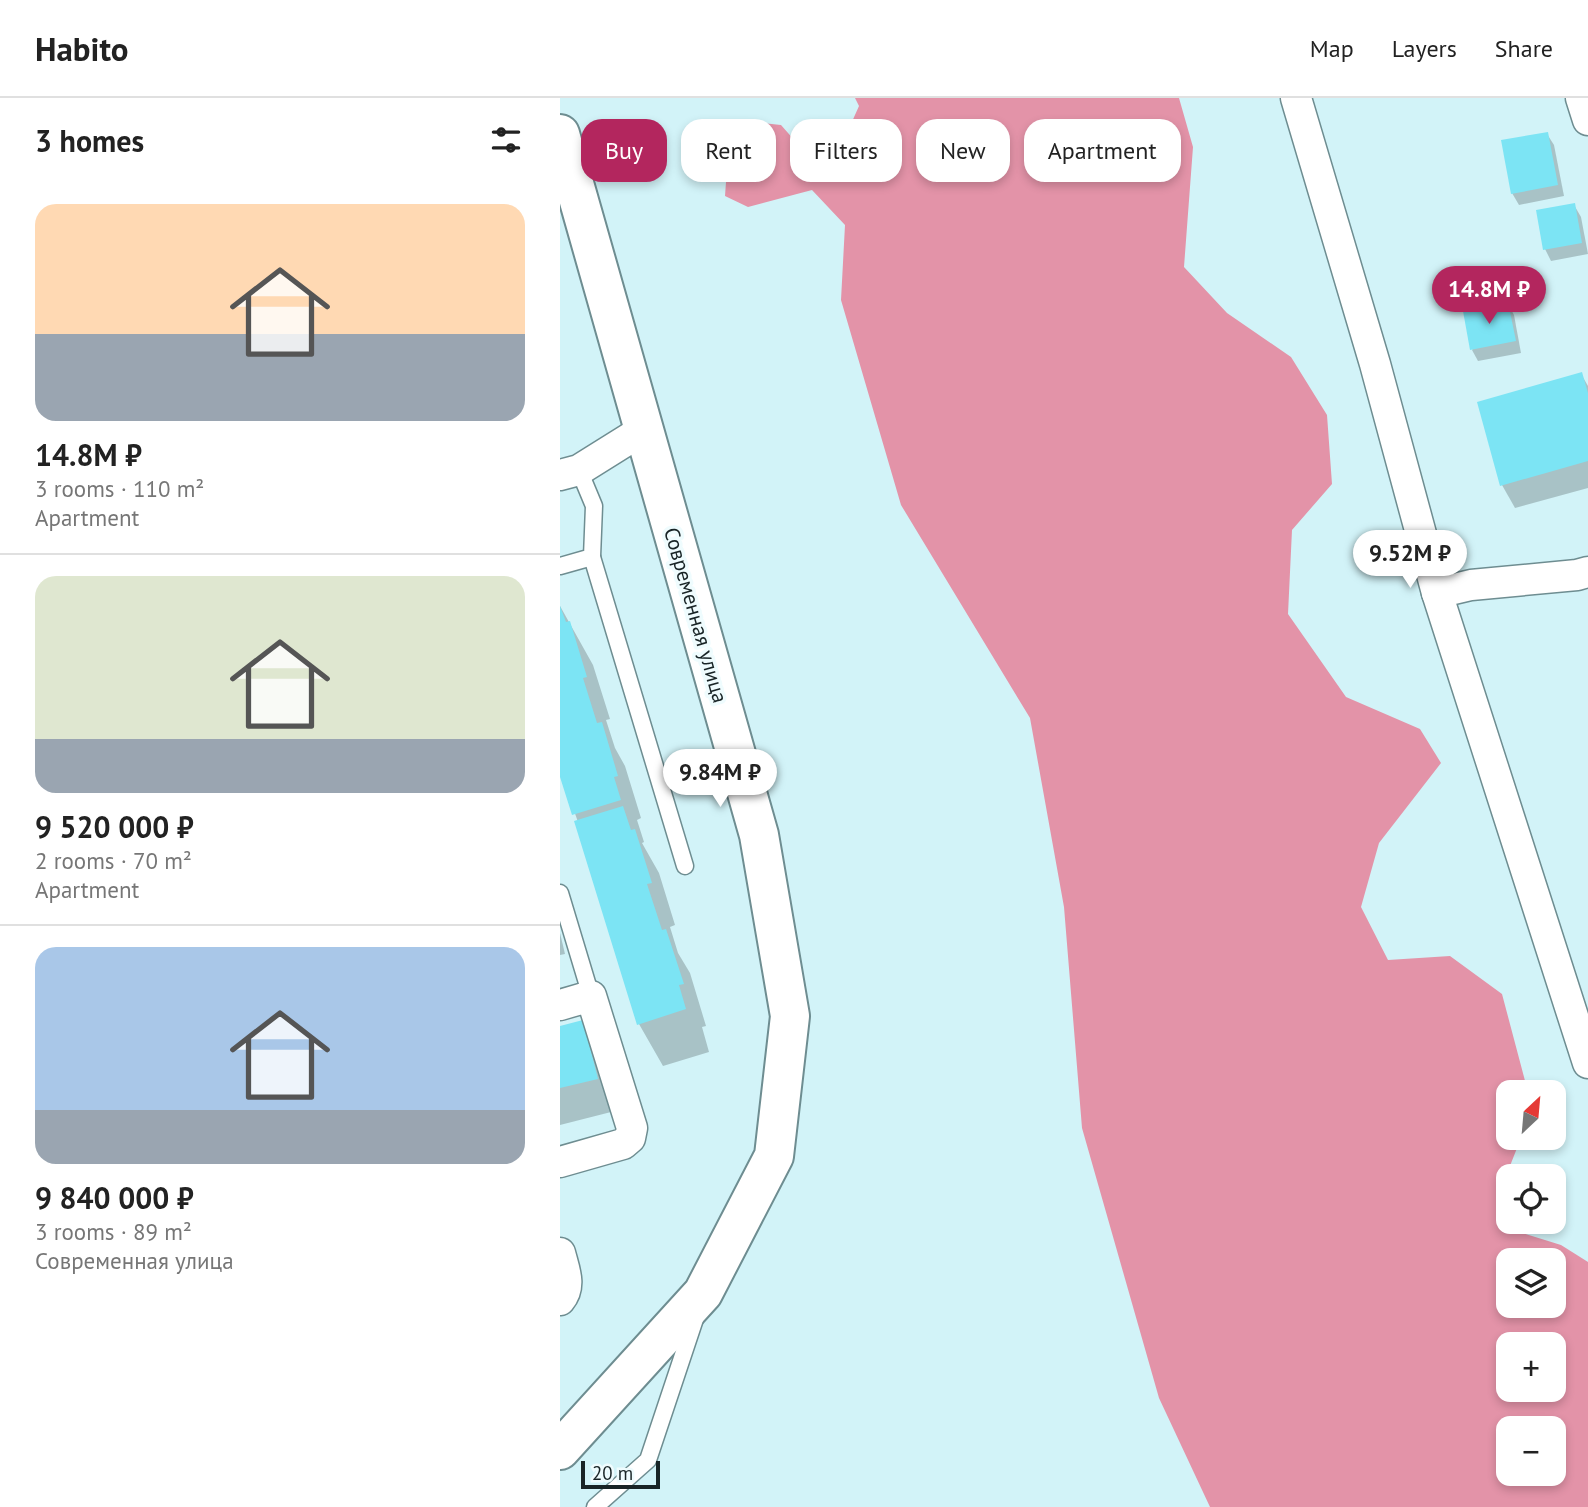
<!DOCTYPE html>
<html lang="en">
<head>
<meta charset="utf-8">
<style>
	:root { --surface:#fff; --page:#f6f6f6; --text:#222; --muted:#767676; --line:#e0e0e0; --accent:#b3265e }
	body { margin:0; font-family:"PT Sans",sans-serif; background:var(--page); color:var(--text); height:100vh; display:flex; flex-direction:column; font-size:26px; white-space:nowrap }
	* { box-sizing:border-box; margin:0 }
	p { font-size:23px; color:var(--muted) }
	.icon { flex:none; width:38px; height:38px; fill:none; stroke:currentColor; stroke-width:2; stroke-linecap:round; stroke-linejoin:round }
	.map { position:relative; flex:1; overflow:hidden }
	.panel { display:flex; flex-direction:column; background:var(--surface); width:560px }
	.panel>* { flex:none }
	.guide { position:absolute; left:21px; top:21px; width:665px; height:63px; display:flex; gap:14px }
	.needle { width:46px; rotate:26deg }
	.buttons { position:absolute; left:936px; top:982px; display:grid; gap:14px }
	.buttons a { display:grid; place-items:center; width:70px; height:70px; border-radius:14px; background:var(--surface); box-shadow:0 4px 10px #0003; font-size:35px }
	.scale { position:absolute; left:21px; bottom:18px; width:79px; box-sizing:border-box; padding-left:7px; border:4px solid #182426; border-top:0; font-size:19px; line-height:24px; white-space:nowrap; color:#182426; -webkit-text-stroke:5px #effcfe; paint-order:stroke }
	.price { position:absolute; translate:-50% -60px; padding:0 16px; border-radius:24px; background:#fff; color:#222; font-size:23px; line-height:46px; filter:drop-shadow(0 2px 4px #0008) }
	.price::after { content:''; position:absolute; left:50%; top:42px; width:21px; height:16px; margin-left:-10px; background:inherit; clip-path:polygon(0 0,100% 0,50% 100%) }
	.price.active { background:var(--accent); color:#fff }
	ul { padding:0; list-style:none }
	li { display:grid; align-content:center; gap:14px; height:371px; padding:0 35px }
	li+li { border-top:2px solid var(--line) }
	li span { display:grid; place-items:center; height:217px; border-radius:21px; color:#555 }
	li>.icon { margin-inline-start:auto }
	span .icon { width:126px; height:126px; fill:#fffc; stroke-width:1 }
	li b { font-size:30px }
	h2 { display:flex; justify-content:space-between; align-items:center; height:84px; padding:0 35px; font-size:30px }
	.chip { padding:0 24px; border-radius:21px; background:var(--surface); box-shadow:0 4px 10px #0003; font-size:24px; line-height:63px }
	.chip.active { background:var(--accent); color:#fff }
	header { display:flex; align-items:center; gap:42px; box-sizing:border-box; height:98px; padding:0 35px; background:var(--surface); border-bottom:2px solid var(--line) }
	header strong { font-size:33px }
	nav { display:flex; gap:38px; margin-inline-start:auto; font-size:24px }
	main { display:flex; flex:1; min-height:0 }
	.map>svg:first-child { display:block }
</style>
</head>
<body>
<header>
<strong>Habito</strong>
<nav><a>Map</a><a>Layers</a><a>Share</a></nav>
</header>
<main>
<section class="panel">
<h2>3 homes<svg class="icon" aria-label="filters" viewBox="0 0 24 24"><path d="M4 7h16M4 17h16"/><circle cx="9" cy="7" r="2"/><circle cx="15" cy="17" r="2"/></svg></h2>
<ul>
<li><span style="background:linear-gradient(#ffd9b3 60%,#9aa5b1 0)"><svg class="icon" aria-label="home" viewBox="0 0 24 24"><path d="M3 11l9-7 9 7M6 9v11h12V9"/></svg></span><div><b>14.8M ₽</b><p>3 rooms · 110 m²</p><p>Apartment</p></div></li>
<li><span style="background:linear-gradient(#dfe7d0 75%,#9aa5b1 0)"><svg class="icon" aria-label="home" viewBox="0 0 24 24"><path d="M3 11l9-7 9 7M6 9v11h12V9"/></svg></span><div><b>9 520 000 ₽</b><p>2 rooms · 70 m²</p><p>Apartment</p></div></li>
<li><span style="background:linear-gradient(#a9c7e8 75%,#9aa5b1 0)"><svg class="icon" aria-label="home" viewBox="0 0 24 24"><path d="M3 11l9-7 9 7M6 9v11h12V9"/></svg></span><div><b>9 840 000 ₽</b><p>3 rooms · 89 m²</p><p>Современная улица</p></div></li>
</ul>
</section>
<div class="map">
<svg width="1028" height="1409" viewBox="0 0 1028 1409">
	<rect width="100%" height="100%" fill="#d2f3f8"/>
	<path fill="#e393a8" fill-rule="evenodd" d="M295,0h324l14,49 -9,120 43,46 64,44 36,58 5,69 -40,46 -4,84 58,83 74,32 21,34 -62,80 -18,64 27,53 62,-4 52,38 26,98h-20v46h13l-17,43 4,41h3l2,8 48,15 27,17v245h-378l-51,-109 -77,-270 -18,-221 -34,-189 -129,-213 -60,-205 4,-75 -33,-35 -64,17 -23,-11 4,-56 24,-18 28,3 29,33 28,-5 21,-47zM948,1162h46v46h-46zM948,1246h46v46h-46zM948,1330h46v46h-46z"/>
	<g fill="#0003">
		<path d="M987,36l7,11 10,51 -45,9 -7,-12z"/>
		<path d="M1014,107l7,12 7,37 -37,7 -6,-12z"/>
		<path d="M948,206l6,11 7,38 -43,8 -6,-11z"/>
		<path d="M1021,276l7,12v102l-73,20 -13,-23z"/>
		<path d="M0,508l33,59 17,54 -4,1 9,28 10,18 16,52 -4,2 7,22 -2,1 17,30 16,52 -5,2 8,26 12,20 16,53 -4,1 7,25 -46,14 -24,-42 -61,-202 -18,-51z"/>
		<path d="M0,835l5,21 -5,1z"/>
		<path d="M22,924l19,33 14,56 -55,14v-97z"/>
	</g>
	<g fill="#7ce4f4">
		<path d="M988,34l10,53 -47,9 -10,-54z"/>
		<path d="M1015,105l7,40 -39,7 -7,-40z"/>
		<path d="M948,204l8,39 -46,9 -7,-39z"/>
		<path d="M1022,274l6,21v68l-88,25 -23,-84z"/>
		<path d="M0,508l6,16 4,-1 17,56 -4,1 14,45 5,-1 16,54 -4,1 7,23 -49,15 -12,-38z"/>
		<path d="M63,708l8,24 4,-1 17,54 -5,1 15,46 4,-1 18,55 -5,1 7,24 -49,16 -63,-204z"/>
		<path d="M23,922l15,59 -38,9v-62z"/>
	</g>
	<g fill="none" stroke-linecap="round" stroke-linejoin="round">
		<defs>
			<g id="lane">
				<path d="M32,459l93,309"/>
				<path d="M0,468l32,-9 2,-51 -15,-36"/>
				<path d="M0,795l31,103"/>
				<path d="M35,1409l53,-47 47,-141"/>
			</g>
			<g id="street">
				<path d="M736,0l79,266 62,229 151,470"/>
				<path d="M1021,0l7,22"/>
				<path d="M0,377l19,-5 64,-40"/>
				<path d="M877,495l34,-8 106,-10 11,-3"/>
				<path d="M0,907l31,-9 41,132 -2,10 -7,6 -63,18"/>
				<path d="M0,1155c4,16 12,33 0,47"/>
			</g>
			<path id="secondary" d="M0,36l199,701 31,181 -16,140 -71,137 -143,157"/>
		</defs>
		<use href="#lane" stroke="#6e8d91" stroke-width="19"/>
		<use href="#street" stroke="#6e8d91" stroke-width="33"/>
		<use href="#secondary" stroke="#6e8d91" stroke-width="42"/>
		<use href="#lane" stroke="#fff" stroke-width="16"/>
		<use href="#street" stroke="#fff" stroke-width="30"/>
		<use href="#secondary" stroke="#fff" stroke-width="38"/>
	</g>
	<g text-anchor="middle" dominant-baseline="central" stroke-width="7" stroke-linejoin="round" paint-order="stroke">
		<g font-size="21" fill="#182426" stroke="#effcfe">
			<text transform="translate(136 517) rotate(74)">Современная улица</text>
		</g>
	</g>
</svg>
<div class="buttons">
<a><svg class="needle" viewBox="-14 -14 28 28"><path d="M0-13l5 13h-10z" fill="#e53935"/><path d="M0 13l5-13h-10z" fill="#767676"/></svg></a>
<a><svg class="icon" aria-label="locate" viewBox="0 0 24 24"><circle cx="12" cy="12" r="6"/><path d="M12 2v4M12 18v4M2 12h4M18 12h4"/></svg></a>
<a><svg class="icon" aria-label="layers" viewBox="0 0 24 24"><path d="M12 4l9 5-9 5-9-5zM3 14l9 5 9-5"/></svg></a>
<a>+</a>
<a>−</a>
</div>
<div class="scale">20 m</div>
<b class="price active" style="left:929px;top:228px">14.8M ₽</b>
<b class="price" style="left:850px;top:492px">9.52M ₽</b>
<b class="price" style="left:160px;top:711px">9.84M ₽</b>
<div class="guide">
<a class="chip active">Buy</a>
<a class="chip">Rent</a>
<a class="chip">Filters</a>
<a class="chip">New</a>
<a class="chip">Apartment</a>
</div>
</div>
</main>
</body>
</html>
